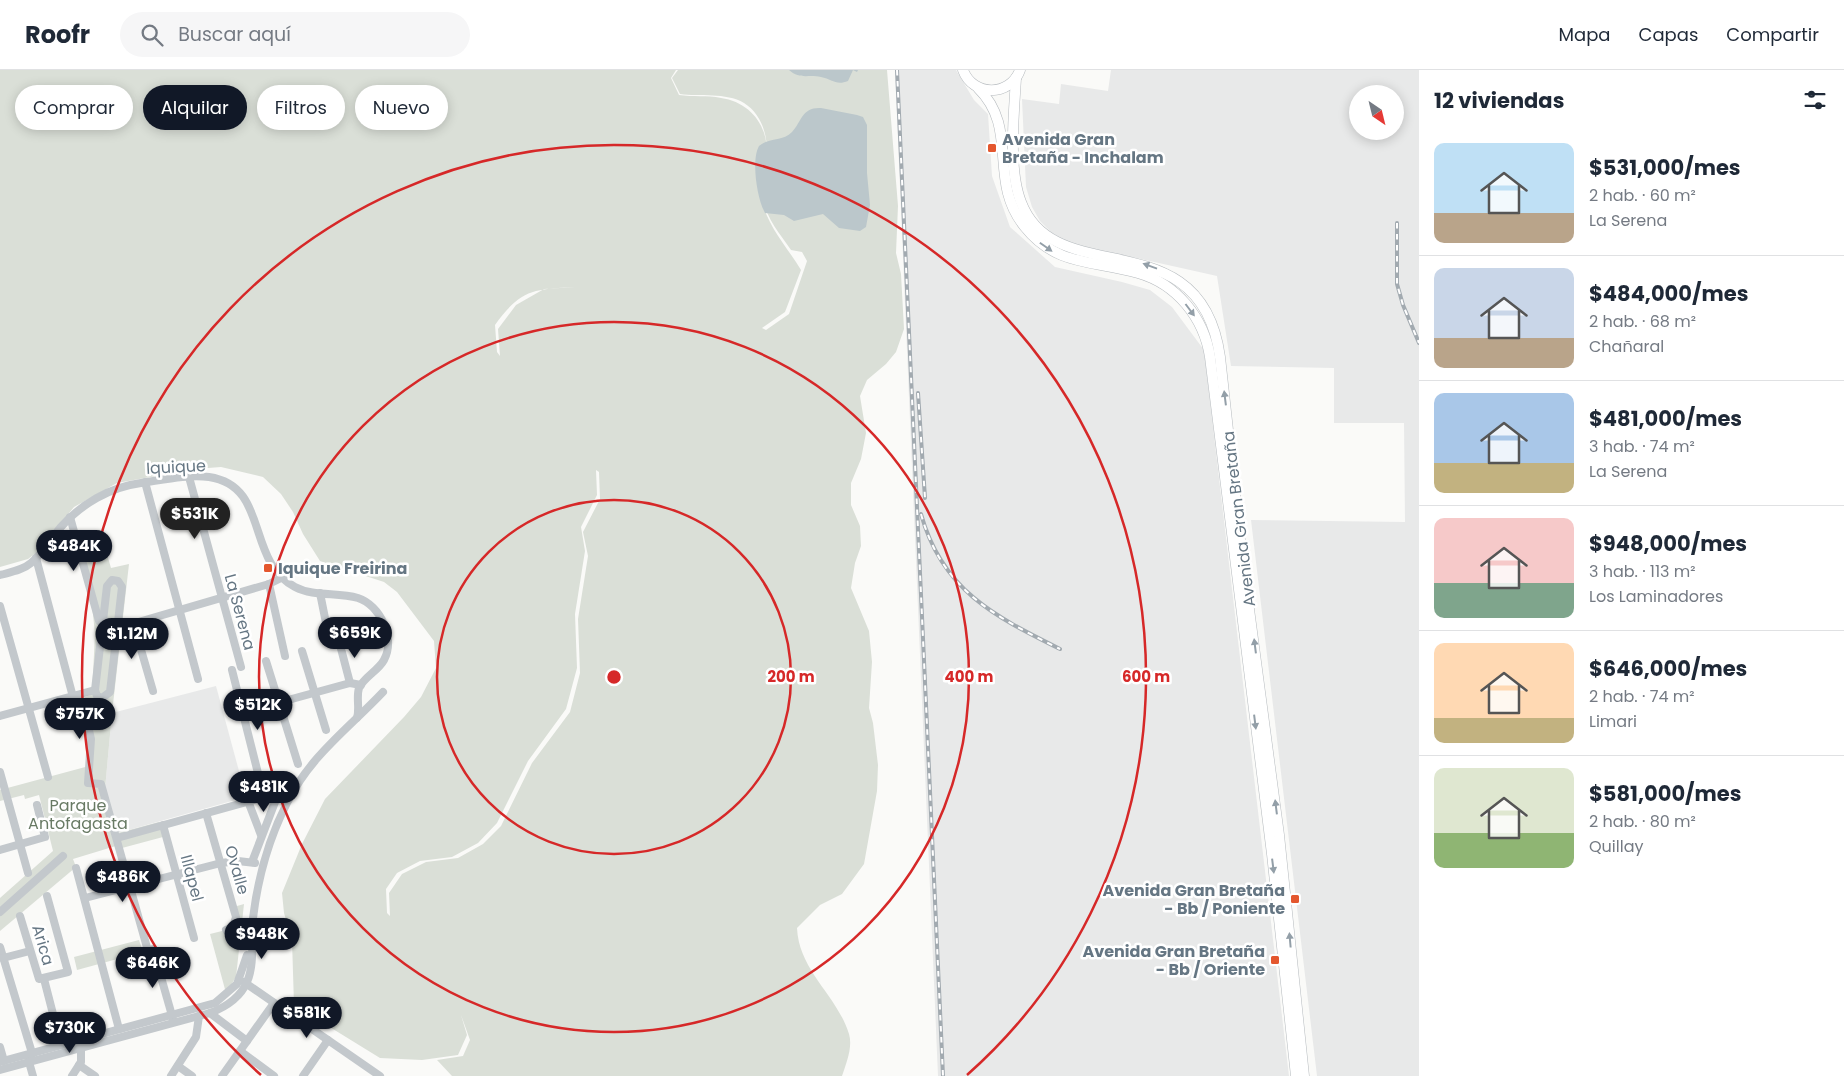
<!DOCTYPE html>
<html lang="es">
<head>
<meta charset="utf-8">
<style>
	:root { --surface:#fff; --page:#f6f6f7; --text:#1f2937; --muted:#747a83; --line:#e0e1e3; --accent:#111827 }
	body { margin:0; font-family:Poppins,sans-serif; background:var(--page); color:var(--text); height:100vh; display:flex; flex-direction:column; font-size:19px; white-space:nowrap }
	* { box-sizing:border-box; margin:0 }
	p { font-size:16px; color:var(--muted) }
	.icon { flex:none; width:28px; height:28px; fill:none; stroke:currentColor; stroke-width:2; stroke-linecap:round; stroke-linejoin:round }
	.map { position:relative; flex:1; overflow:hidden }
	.drawer { display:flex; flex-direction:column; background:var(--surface); width:425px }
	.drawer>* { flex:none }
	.guide { position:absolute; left:15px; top:15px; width:475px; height:45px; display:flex; gap:10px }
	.needle { width:32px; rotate:145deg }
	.controls { position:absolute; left:1349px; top:15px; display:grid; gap:10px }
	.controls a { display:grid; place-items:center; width:55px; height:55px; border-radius:50%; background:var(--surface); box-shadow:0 2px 12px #0003; font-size:25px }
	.price { position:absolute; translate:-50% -42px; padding:0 11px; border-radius:18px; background:var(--accent); color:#fff; font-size:16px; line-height:32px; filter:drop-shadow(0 1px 2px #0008) }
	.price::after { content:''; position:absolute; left:50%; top:30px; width:15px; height:11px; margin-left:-8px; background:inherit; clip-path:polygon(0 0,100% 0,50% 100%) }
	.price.active { background:#222; color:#fff }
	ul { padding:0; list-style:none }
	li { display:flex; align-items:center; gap:15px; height:125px; padding:0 15px }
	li+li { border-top:1px solid var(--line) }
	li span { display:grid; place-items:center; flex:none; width:140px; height:100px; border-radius:10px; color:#555 }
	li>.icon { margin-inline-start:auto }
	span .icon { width:60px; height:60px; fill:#fffc; stroke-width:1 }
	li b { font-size:21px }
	h2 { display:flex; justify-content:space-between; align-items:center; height:60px; padding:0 15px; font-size:21px }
	.tag { padding:0 18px; border-radius:22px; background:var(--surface); box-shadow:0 2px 12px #0003; font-size:18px; line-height:45px }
	.tag.active { background:var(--accent); color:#fff }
	header { display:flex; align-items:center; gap:30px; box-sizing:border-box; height:70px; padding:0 25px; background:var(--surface); border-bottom:1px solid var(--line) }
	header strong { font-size:24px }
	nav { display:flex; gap:28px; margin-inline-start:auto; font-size:18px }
	.search { width:350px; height:45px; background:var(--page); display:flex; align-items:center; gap:12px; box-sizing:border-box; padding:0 18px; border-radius:28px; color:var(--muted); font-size:19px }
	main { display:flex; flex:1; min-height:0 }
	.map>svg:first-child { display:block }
</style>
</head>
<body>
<header>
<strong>Roofr</strong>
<div class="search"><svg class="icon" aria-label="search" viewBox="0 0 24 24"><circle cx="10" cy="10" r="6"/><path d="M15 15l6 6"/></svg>Buscar aquí</div>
<nav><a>Mapa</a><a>Capas</a><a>Compartir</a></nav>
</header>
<main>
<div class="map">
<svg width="1419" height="1006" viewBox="0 0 1419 1006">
	<rect width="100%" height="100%" fill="#fafaf8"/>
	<g fill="#e8e9e9" fill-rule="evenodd">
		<path d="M895,0h61l18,30 14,14 4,62 18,51 45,40 67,15 28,8 22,17 32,43 85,726h-351z"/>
		<path d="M1111,0h308v1006h-102l-66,-556 154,2 -1,-99h-70v-55l-103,-2 -14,-90 -85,-19 -6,1 -53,-12 -21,-13 -12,-12 -8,-14 -6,-20 -4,-88 37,5 2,-20 47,7zM1358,24h37v37h-37z"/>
		<path d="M216,616l30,111 -128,36 -13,-44 7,-76z"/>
	</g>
	<g fill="#dadfd7" fill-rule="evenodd">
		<path d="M0,0h676l-5,8 8,17c14,2 28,0 42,3 27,4 45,24 46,52 1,16 -8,34 -5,50 5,26 26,48 39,70l-16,42 -23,16 4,2 23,-16 18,-53 -5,-9 -11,-2c-11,-16 -24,-31 -28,-50 -1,-7 2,-16 3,-23 3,-26 3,-58 -22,-74 -18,-11 -45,-6 -64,-9l-8,-16 6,-8h209l11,136 -2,47 5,21 3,55 -8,23 -10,12 -19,16 -7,16 6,37 -5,26 -10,24v22l9,21 1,20 -6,17 -4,25 18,43 3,31 -3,46 4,15 5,42 -1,26 -13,73 -22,30 -22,11 -23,23c2,43 40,67 52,106 4,13 -3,30 -7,42h-390l-15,-16 26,-4 7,-16 -9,-25 6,20 -9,20 -36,5 -42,-2 -86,-53 -2,-65 -8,-27 -2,-20 20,-49 23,-45 79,-82 17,-20 15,-29 -2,-27 -37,-49 -13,-10 -64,-21 -17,-27 -10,-22 -12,-18 -18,-17 -42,-10 -26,2 -78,14 -43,24 -38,46 -8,6 -28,8zM576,217l-32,2 -28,16 -18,24 2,27 -3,-4 -2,-27c26,-36 39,-36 81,-38zM596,400l3,2 1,27 -17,33 5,24 -10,63 2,54 -10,39 -38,51 -31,63 -18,18 -25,14 -32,4 -24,12 -13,19 1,23 -3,-3 -1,-24 11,-16 23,-12 32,-4 26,-14 19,-20 31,-62 38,-52 11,-41 -2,-54 10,-63 -4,-24 16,-32z"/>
		<path d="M107,484l4,14 18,-4 -17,149 -7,76 14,56 -46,14 3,8 -76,64v-33l53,-47 -14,-56 -14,4 -1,-4 -24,6v-11l89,-24 -2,-45 -8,-21 13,-6 3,-60 -3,-29 -12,-43z"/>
		<path d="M159,752l4,15 -41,11 -4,-15z"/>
		<path d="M244,834l-8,73 -10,16 -16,-59 16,-4 9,-8 -5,-14z"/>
		<path d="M139,870l4,12 -66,18 -3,-13z"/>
	</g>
	<g fill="#bbc7cb">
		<path d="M789,0h69l-1,2 -4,-2 -5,11c-12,5 -16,-2 -27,-4 -13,-3 -21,3 -32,-7z"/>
		<path d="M821,38l36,7 6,2 4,8v48l3,32 -4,22 -6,4 -21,-3 -16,-14 -29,7 -10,-6 -19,-2c-8,-14 -14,-53 -6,-67 10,-9 24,-4 33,-14 10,-11 10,-25 29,-24z"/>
	</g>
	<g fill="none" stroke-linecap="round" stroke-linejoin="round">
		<defs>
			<g id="major">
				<path d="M963,0c10,27 47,27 57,0"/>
				<path d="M1016,8c-2,35 -8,91 5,124 34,91 180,15 199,155l21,192 38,286 25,241"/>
				<path d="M978,18c42,41 9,93 47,139 32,40 69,33 113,46 39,11 66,45 72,84l62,497 24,222"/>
			</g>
		</defs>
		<use href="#major" stroke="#b5babe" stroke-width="11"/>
		<g stroke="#c3c8cc" stroke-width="8">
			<path d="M189,407l52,190"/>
			<path d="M145,412l53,197"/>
			<path d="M70,447l29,104 4,3 15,4 151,-44 12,-6"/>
			<path d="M36,488l37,139 14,24 4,18 -3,44 13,1 47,167"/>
			<path d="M0,505c11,-3 23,-5 31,-12 12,-10 20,-24 29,-35 21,-24 50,-41 81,-45 21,-3 47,-9 68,-6 61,9 36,83 86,110 19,10 42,5 63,11 22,7 38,40 26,62 -6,11 -20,17 -25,28 -3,9 1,21 -2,30"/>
			<path d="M112,510l6,1 4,6 -12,105 -8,6 -5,-2 -2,-6 12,-104z"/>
			<path d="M269,514l16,72"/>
			<path d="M320,523l10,50"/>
			<path d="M0,536l48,171"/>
			<path d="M133,552l20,69"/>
			<path d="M339,571l11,42"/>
			<path d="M302,581l24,79"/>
			<path d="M266,591l32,103"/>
			<path d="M232,600l32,127"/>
			<path d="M241,643l109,-30 11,2"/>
			<path d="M0,646l95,-26"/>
			<path d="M0,702l28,101"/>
			<path d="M248,731l13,34"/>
			<path d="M206,743l30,104 -3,10 -7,3"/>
			<path d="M163,755l31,113"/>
			<path d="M117,768l158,-44v8l-23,60"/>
			<path d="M0,780l45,-13 -8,-32"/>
			<path d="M76,798l43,161"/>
			<path d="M85,828l136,-35 17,-2 17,2"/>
			<path d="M0,842l63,-56"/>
			<path d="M20,846l19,63 29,-7 -21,-76"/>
			<path d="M0,877l32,106 -3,9 4,14"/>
			<path d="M153,879l20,70"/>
			<path d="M3,888l27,-7"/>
			<path d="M44,909l17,66"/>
			<path d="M244,912l136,94"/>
			<path d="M210,943l37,28"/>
			<path d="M0,977l4,14"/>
			<path d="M240,981l34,25"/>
			<path d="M0,992l215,-59 22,-19 10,-29"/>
			<path d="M79,995l16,11"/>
			<path d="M178,996l14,10"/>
			<path d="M0,1000l210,-57c16,-6 30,-15 37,-31 8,-18 4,-44 6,-64 5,-41 15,-78 34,-115 23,-47 61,-74 96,-111"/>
			<path d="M72,1006l9,-14v-18"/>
			<path d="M171,1006l25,-39 3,-21"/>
			<path d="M222,1006l52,-73"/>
			<path d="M303,1006l25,-36"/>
		</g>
		<use href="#major" stroke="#fff" stroke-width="10"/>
		<defs>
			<g id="rail">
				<path d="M897,0l46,1006"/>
				<path d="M1397,153v61l6,21 16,38"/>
				<path d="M918,323l7,105"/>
				<path d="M921,444c21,76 73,102 139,135"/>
			</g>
		</defs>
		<use href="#rail" stroke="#a2aab0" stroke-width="4"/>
		<use href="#rail" stroke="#fff" stroke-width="2" stroke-dasharray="5.5" stroke-linecap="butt"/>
	</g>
	<defs><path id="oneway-solid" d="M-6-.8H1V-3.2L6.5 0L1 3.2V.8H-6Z" transform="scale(1.25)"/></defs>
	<g fill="#939fa8">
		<use href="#oneway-solid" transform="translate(1046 177) rotate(35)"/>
		<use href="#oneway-solid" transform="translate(1150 196) rotate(-160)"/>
		<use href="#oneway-solid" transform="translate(1190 240) rotate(53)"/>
		<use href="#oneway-solid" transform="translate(1225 328) rotate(-97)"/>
		<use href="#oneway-solid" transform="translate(1255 576) rotate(-97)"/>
		<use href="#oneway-solid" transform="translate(1255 652) rotate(83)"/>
		<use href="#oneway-solid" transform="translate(1276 737) rotate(-97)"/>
		<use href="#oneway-solid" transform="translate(1273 796) rotate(83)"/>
		<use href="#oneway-solid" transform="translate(1290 870) rotate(-95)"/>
	</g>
	<g fill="none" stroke="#d62828" stroke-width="2.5">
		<circle cx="614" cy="607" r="177"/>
		<circle cx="614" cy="607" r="355"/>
		<path d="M261 1005A532 532 0 1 1 967 1005"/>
	</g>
	<g fill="#e4572e" stroke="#fff" stroke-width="2">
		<rect x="987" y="73" width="10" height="10" rx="2.5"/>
		<rect x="263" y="493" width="10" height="10" rx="2.5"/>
		<rect x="1290" y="824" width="10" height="10" rx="2.5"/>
		<rect x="1270" y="885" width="10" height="10" rx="2.5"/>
	</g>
	<g text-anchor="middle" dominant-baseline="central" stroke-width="5" stroke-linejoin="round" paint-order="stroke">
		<g font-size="16" font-weight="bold" fill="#657683" stroke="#fff" text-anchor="start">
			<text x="1002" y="69">Avenida Gran<tspan x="1002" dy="18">Bretaña - Inchalam</tspan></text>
			<text x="278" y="498">Iquique Freirina</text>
			<text x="1285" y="820" text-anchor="end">Avenida Gran Bretaña<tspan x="1285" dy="18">- Bb / Poniente</tspan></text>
			<text x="1265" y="881" text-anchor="end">Avenida Gran Bretaña<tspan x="1265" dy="18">- Bb / Oriente</tspan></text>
		</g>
		<g font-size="16" fill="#657683" stroke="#fff">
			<text transform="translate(176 397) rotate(-3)">Iquique</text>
			<text transform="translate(1239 449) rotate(-97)">Avenida Gran Bretaña</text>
			<text transform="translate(240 542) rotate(75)">La Serena</text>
			<text transform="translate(237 800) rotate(74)">Ovalle</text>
			<text transform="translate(192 808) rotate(75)">Illapel</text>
			<text transform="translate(43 875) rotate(74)">Arica</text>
		</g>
		<g font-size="16" fill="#687a64" stroke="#fff">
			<text x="78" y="735">Parque<tspan x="78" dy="18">Antofagasta</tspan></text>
		</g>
	</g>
	<circle cx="614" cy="607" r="8" fill="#d62828" stroke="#fff" stroke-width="2.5"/>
	<g font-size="15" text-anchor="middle" font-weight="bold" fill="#d62828" stroke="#fff" stroke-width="5" stroke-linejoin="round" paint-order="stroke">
		<text x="791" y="612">200 m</text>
		<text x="969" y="612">400 m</text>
		<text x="1146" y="612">600 m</text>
	</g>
</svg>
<div class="controls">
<a><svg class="needle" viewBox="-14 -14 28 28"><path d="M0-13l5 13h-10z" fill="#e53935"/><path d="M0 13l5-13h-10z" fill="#747a83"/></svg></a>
</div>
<b class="price active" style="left:195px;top:470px">$531K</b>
<b class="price" style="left:74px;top:502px">$484K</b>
<b class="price" style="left:355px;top:589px">$659K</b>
<b class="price" style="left:132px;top:590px">$1.12M</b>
<b class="price" style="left:258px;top:661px">$512K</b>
<b class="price" style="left:80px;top:670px">$757K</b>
<b class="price" style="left:264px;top:743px">$481K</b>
<b class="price" style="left:123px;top:833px">$486K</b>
<b class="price" style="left:262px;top:890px">$948K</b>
<b class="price" style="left:153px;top:919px">$646K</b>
<b class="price" style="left:307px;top:969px">$581K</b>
<b class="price" style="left:70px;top:984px">$730K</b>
<div class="guide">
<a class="tag">Comprar</a>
<a class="tag active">Alquilar</a>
<a class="tag">Filtros</a>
<a class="tag">Nuevo</a>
</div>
</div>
<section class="drawer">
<h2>12 viviendas<svg class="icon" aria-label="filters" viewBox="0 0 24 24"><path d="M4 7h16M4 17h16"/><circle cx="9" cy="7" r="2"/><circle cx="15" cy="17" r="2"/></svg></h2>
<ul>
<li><span style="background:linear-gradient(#bfe0f5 70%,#b9a48a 0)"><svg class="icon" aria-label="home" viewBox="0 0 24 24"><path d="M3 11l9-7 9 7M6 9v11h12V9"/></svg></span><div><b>$531,000/mes</b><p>2 hab. · 60 m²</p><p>La Serena</p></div></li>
<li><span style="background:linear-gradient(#c9d6e8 70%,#b9a48a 0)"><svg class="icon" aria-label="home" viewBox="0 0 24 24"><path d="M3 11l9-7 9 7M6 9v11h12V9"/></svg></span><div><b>$484,000/mes</b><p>2 hab. · 68 m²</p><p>Chañaral</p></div></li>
<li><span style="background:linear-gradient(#a9c7e8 70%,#c2b280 0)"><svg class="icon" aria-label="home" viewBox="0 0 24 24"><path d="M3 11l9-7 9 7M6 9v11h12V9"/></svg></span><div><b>$481,000/mes</b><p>3 hab. · 74 m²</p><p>La Serena</p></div></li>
<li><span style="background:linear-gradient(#f6c9c9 65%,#7fa58c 0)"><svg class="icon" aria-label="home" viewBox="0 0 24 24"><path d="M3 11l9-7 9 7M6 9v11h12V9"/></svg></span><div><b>$948,000/mes</b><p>3 hab. · 113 m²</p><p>Los Laminadores</p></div></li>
<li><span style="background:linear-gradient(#ffd9b3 75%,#c2b280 0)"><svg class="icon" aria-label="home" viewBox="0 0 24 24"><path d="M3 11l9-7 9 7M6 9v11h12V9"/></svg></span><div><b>$646,000/mes</b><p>2 hab. · 74 m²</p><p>Limari</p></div></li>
<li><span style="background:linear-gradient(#dfe7d0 65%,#8fb573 0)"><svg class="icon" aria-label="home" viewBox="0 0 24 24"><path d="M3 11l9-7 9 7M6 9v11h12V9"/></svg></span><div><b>$581,000/mes</b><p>2 hab. · 80 m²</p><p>Quillay</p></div></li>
</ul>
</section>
</main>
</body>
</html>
